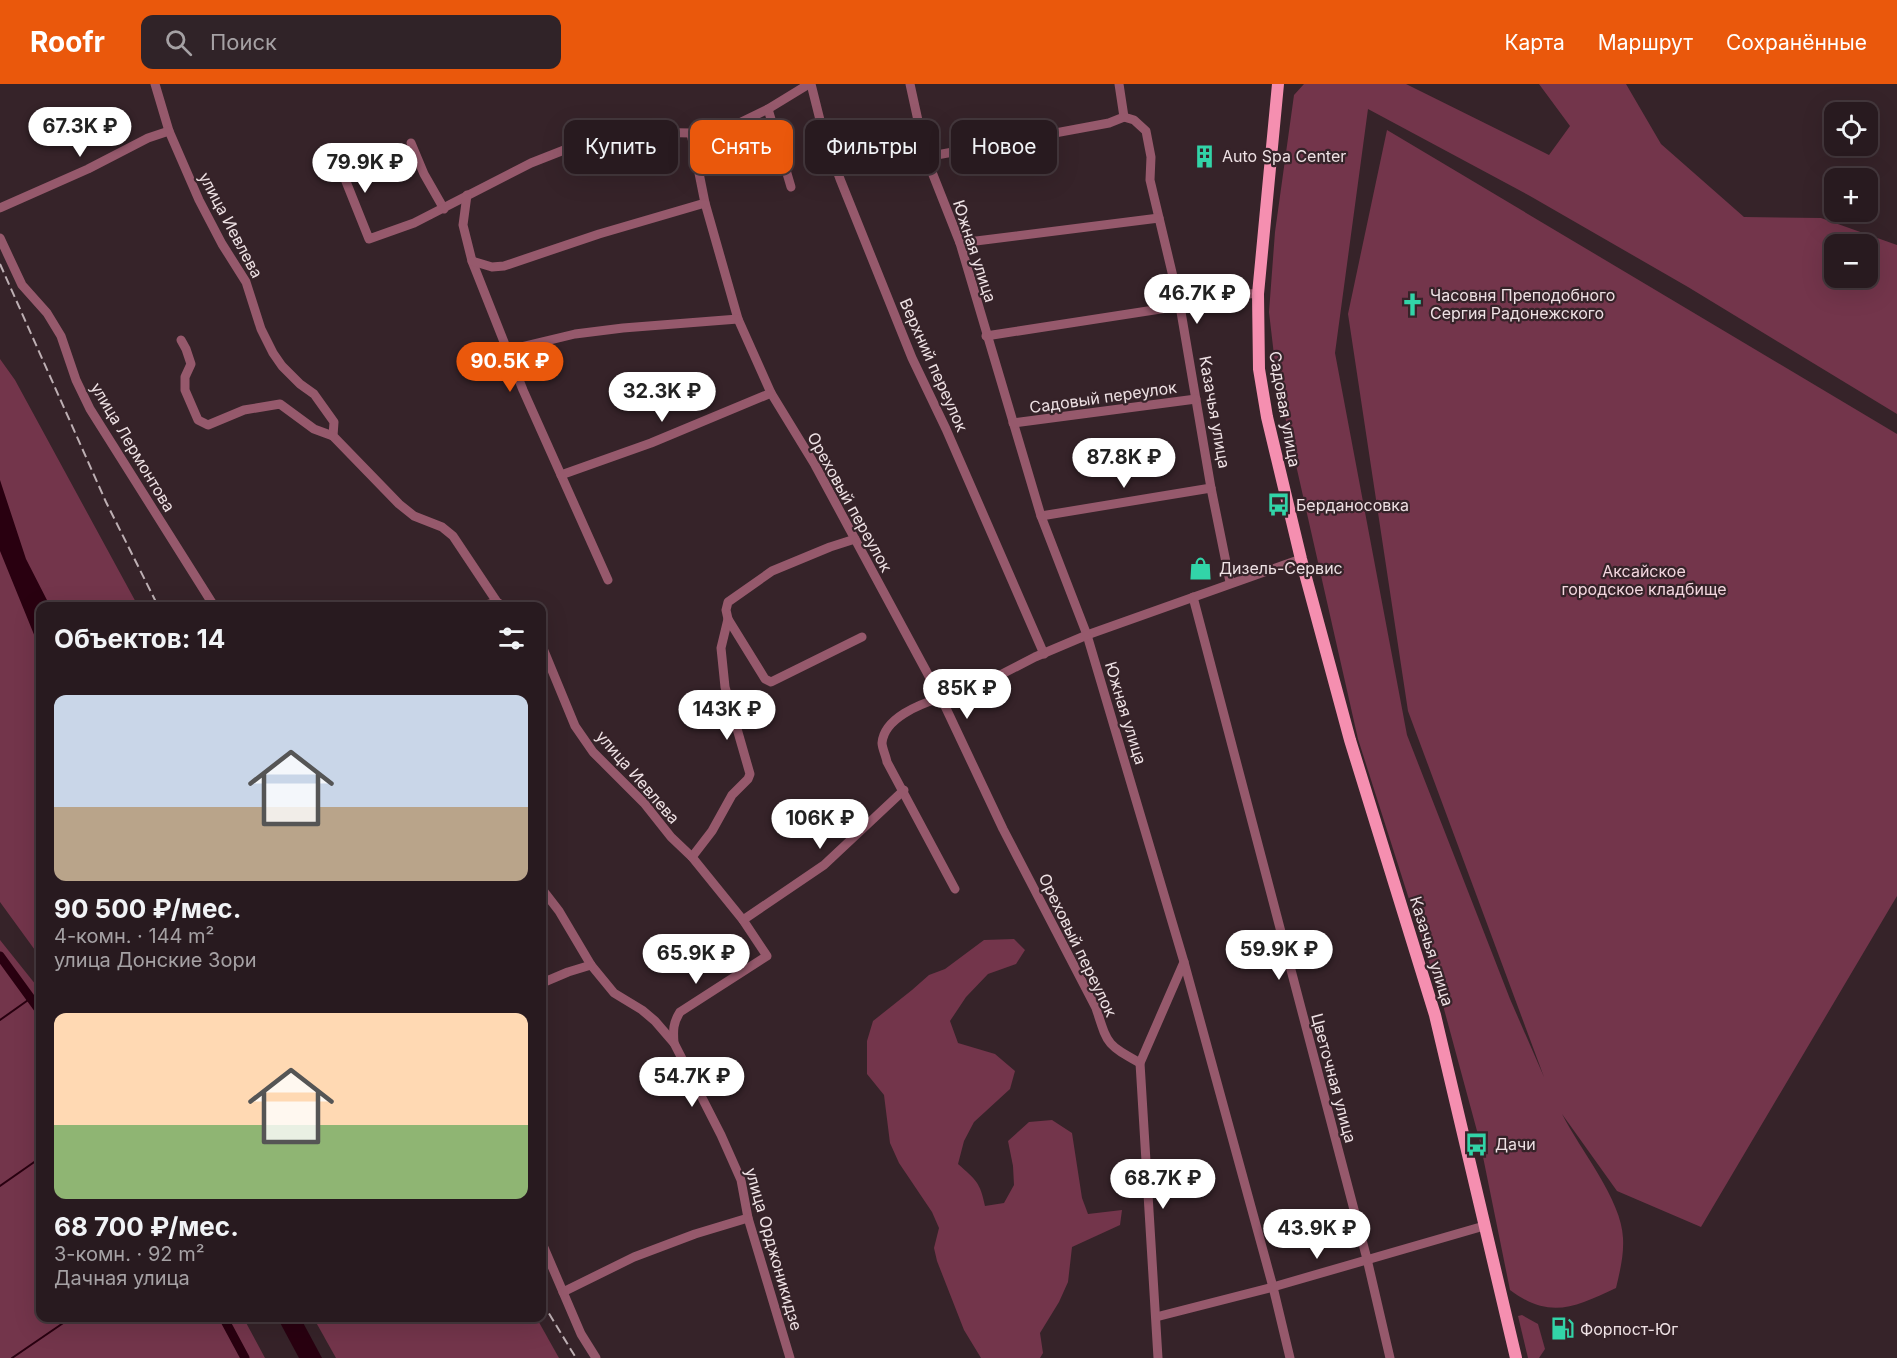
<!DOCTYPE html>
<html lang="ru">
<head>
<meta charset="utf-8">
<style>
	:root { --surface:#281a1f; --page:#302328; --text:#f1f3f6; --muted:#a5a1a4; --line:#44383d; --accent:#ea580c }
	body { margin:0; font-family:Inter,sans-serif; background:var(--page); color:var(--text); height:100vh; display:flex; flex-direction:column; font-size:22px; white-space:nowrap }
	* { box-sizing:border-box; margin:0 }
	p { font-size:20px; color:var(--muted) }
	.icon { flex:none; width:33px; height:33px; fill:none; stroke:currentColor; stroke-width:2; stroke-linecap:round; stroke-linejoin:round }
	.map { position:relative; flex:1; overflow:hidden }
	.side { position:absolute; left:36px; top:518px; width:510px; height:720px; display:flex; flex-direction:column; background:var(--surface); border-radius:12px; box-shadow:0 6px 24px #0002,0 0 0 2px var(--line) }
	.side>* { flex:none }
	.banner { position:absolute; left:564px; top:36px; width:570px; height:54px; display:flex; gap:12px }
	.tools { position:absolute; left:1824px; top:18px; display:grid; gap:12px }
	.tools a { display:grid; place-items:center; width:54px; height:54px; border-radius:12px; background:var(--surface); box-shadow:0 6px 24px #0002,0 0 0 2px var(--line); font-size:30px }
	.price { position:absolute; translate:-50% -51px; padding:0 14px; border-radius:21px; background:#fff; color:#222; font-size:20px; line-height:39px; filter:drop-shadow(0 2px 3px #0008) }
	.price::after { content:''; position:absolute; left:50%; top:36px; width:18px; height:14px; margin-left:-9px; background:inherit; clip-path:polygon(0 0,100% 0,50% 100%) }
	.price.on { background:var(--accent); color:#fff }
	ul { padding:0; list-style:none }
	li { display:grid; align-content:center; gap:12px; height:318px; padding:0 18px }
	li span { display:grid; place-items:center; height:186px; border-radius:12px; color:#555 }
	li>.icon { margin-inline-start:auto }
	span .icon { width:108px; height:108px; fill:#fffc; stroke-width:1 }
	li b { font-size:26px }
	h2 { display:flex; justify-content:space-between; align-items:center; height:72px; padding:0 18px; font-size:26px }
	.pill { padding:0 21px; border-radius:12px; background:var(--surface); box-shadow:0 6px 24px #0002,0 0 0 2px var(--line); font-size:21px; line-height:54px }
	.pill.on { background:var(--accent); color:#fff }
	header { display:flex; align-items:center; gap:36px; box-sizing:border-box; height:84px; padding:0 30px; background:var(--accent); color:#fff }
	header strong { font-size:28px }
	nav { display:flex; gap:33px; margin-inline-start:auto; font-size:21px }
	.search { width:420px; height:54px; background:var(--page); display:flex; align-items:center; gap:15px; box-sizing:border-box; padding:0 21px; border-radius:12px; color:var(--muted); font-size:22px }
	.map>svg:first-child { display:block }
</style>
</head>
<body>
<header>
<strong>Roofr</strong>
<div class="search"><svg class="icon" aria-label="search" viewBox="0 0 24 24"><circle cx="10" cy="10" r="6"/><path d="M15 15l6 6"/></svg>Поиск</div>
<nav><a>Карта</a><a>Маршрут</a><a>Сохранённые</a></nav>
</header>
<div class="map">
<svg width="1897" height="1274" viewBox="0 0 1897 1274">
	<rect width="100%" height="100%" fill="#362329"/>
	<g fill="#73354b" fill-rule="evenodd">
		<path d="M1304,0h102l143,71 21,-29 -31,-42h87l35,60 83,73 77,1 76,27v169l-209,-127 -158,-91 -162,-87 -33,244 72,382 103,264 34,78 -136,-366 -60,-397 39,-184 510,304v462l-196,331 -84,-36 -55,-77c17,34 60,86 61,124 1,17 -3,33 -7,50 -41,19 -66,32 -106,2l-30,-148 -36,-133 -86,-270 -81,-358 -8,-69 6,-80 19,-137zM1868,160v34h-34v-34z"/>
		<path d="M0,275l15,21 123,226h-98v351l-40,-55z"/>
		<path d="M1014,855l11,11 -9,14 -28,10 -22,23 -16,24 8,22 37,11 20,17 -5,18 -36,33 -10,19 -6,23c18,16 22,18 27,42l19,-3 10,-18 -1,-19 -5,-25 21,-19 23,-2 20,13 10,65 6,16 34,-4 -2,15 -48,22 -4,35 -9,20 -19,31 3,20 -3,5h-59l-17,-28 -27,-69 -3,-13 5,-20 -7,-16 -33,-49 -9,-20 -6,-48 -17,-21v-33l6,-20 39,-31 17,-15 16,-6 39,-29z"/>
		<path d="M0,856l40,50v327h203l22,41h-265z"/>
		<path d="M1522,1231l16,9 7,25 -6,9h-11l-10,-42z"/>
		<path d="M313,1233h223l23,41h-223z"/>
	</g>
	<g fill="#290010">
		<path d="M0,396l26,79 24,47h-10v36l-5,-5 -35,-86z"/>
		<path d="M277,1233h23l22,41h-23z"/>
	</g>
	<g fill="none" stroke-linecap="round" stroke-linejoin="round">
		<g stroke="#290010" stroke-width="2">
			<path d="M0,936l31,-22"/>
			<path d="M0,1102l40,-28"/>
			<path d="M12,1274l60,-41"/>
		</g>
		<g stroke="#290010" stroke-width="9">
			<path d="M0,872l40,55"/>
			<path d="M223,1233l22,41"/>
		</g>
		<g stroke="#96596c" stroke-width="9">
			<path d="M155,0l14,47 30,69 23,44 24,38 15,47 12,24 9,13 18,18 14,10 20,28 -1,14 66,68 15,12 28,11 11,9 44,66 6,4"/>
			<path d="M811,0l12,48 17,47 72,179 34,71 98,225"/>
			<path d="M910,0l16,73 34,86 81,273 46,119 97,327 89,325 17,71"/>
			<path d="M1119,0l5,33 10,3 12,11 5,26 -1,23 30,126 31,182 19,94"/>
			<path d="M768,25l23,78"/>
			<path d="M691,49l14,70 33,116 33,74 44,72 129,239 59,125 93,179c12,37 10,36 44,55"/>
			<path d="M411,59l13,31 20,35"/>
			<path d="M926,73l183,-34 15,-6"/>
			<path d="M337,75l32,80 45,-16 117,-60 56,-22 22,-7 29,-2 53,1 38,-5 39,-19 41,-25"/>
			<path d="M467,111l-4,30 9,36 51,129 85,190"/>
			<path d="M0,124l88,-39 60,-31 21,-7"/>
			<path d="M0,154l22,47 25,28 14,23 15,44 14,29 124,197"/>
			<path d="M960,159l199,-25"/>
			<path d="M472,177l20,6 12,-1 95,-32 106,-31"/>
			<path d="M986,252l194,-30c27,0 51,-14 78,-12"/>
			<path d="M181,256l5,9 5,15 -6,13v13l13,30 10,5 36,-15 36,-6 34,25 19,7"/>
			<path d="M509,266l66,-16 48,-6 115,-9"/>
			<path d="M1013,339l183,-24"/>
			<path d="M561,391l90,-32 120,-50"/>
			<path d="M1041,432l170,-28"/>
			<path d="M855,455l-25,8 -58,24 -44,31 -2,8 2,9 37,60 6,3 91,-45"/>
			<path d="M1193,513l174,662 23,99"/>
			<path d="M481,522l16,-4"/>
			<path d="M542,562l33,80 18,26 51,51 27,34 21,20 51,63 24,36 -87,56c-7,11 -7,18 -6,31"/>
			<path d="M940,614c-20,6 -56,20 -58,45 0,5 4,13 5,19l68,127"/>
			<path d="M944,620l91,-47 52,-22 214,-76"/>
			<path d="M692,773l20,-26 20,-36 16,-16 2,-5 -25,-87 -4,-39 7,-29"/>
			<path d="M542,805l17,22 32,54 23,28 28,17 13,11 19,22 47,92 20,45 7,38 42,140"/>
			<path d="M743,836l81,-55 80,-75"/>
			<path d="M542,899l26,-11 23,-7"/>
			<path d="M542,1159l39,91 15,24"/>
			<path d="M563,1208l71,-35 61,-23 53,-16"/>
			<path d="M1156,1233l117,-30 211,-61"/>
			<path d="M1158,1274l-18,-295 44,-101"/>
		</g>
		<path stroke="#f58fb0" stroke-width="12" d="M1278,0l-20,210 1,75 8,48 34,142 49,181 85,275 81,343"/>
		<g stroke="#bdafb3" stroke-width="2" stroke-dasharray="9 4.5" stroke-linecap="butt">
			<path d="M0,180l106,238 52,104"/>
			<path d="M542,1218l34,56"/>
		</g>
	</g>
	<defs>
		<symbol id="building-bare" viewBox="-9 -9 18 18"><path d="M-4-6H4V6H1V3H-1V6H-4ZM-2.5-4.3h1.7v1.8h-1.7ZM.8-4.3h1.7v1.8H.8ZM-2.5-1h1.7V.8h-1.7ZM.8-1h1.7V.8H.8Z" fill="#32d4a8" stroke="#362329" stroke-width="2.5" paint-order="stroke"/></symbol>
		<symbol id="church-bare" viewBox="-9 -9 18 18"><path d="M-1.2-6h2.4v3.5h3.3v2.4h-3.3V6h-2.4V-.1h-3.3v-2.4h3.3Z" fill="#32d4a8" stroke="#362329" stroke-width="2.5" paint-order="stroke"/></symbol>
		<symbol id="bus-bare" viewBox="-9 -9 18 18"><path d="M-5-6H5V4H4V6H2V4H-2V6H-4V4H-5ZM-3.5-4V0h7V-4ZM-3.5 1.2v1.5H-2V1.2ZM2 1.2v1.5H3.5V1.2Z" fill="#32d4a8" stroke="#362329" stroke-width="2.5" paint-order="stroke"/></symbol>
		<symbol id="shop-bare" viewBox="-9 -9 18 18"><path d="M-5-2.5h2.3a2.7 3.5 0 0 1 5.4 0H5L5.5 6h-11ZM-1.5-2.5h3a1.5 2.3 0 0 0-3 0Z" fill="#32d4a8" stroke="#362329" stroke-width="2.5" paint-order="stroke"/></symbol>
		<symbol id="fuel-bare" viewBox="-9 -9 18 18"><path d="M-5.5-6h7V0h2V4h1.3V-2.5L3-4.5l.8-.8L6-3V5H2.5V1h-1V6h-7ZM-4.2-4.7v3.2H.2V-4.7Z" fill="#32d4a8" stroke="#362329" stroke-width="2.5" paint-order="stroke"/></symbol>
	</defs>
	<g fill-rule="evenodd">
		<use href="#building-bare" x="1188" y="56" width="33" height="33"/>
		<use href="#church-bare" x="1396" y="204" width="33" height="33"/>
		<use href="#bus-bare" x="1262" y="404" width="33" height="33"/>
		<use href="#shop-bare" x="1184" y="468" width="33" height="33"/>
		<use href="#bus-bare" x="1460" y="1044" width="33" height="33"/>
		<use href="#fuel-bare" x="1546" y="1228" width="33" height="33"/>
	</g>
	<g text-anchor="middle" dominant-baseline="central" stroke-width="4.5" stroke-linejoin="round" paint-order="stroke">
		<g font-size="16" fill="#eee1e4" stroke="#362329" text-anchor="start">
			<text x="1222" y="72">Auto Spa Center</text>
			<text x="1430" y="211">Часовня Преподобного<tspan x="1430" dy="18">Сергия Радонежского</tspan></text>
			<text x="1296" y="421">Берданосовка</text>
			<text x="1219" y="484">Дизель-Сервис</text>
			<text x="1495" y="1060">Дачи</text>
			<text x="1580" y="1245">Форпост-Юг</text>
		</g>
		<g font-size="16" fill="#eee1e4" stroke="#362329">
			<text transform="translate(231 141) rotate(62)">улица Иевлева</text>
			<text transform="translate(975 167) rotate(72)">Южная улица</text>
			<text transform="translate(934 281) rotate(66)">Верхний переулок</text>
			<text transform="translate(1103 313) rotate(-8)">Садовый переулок</text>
			<text transform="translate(1285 325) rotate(80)">Садовая улица</text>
			<text transform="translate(1215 328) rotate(80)">Казачья улица</text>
			<text transform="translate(133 363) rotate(59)">улица Лермонтова</text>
			<text transform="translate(850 418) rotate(61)">Ореховый переулок</text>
			<text transform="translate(1126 629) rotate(73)">Южная улица</text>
			<text transform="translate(638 693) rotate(49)">улица Иевлева</text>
			<text transform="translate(1078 861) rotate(64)">Ореховый переулок</text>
			<text transform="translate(1432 867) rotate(73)">Казачья улица</text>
			<text transform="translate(1334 994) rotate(75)">Цветочная улица</text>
			<text transform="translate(774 1165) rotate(74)">улица Орджоникидзе</text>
		</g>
		<g font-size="16" fill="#f3d7df" stroke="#362329">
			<text x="1644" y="487">Аксайское<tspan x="1644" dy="18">городское кладбище</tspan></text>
		</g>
	</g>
</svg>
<div class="tools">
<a><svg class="icon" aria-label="locate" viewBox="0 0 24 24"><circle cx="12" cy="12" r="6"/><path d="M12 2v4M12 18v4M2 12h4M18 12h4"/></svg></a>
<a>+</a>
<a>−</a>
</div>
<b class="price" style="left:80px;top:74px">67.3K ₽</b>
<b class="price" style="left:365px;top:110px">79.9K ₽</b>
<b class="price" style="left:1197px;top:241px">46.7K ₽</b>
<b class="price on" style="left:510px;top:309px">90.5K ₽</b>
<b class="price" style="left:662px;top:339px">32.3K ₽</b>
<b class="price" style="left:1124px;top:405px">87.8K ₽</b>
<b class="price" style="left:967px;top:636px">85K ₽</b>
<b class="price" style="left:727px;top:657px">143K ₽</b>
<b class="price" style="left:820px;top:766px">106K ₽</b>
<b class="price" style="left:1279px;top:897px">59.9K ₽</b>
<b class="price" style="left:696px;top:901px">65.9K ₽</b>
<b class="price" style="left:692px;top:1024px">54.7K ₽</b>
<b class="price" style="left:1163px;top:1126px">68.7K ₽</b>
<b class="price" style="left:1317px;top:1176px">43.9K ₽</b>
<div class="banner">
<a class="pill">Купить</a>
<a class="pill on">Снять</a>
<a class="pill">Фильтры</a>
<a class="pill">Новое</a>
</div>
<section class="side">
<h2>Объектов: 14<svg class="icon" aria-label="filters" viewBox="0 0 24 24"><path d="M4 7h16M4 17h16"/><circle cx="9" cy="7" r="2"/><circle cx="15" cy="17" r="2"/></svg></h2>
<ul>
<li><span style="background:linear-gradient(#c9d6e8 60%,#b9a48a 0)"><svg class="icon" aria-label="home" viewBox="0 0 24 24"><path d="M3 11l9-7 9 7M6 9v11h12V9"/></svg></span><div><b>90 500 ₽/мес.</b><p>4-комн. · 144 m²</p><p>улица Донские Зори</p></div></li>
<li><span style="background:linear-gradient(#ffd9b3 60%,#8fb573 0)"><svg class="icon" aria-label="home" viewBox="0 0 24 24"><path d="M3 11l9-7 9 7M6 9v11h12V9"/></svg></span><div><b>68 700 ₽/мес.</b><p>3-комн. · 92 m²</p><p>Дачная улица</p></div></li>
</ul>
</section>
</div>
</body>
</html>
